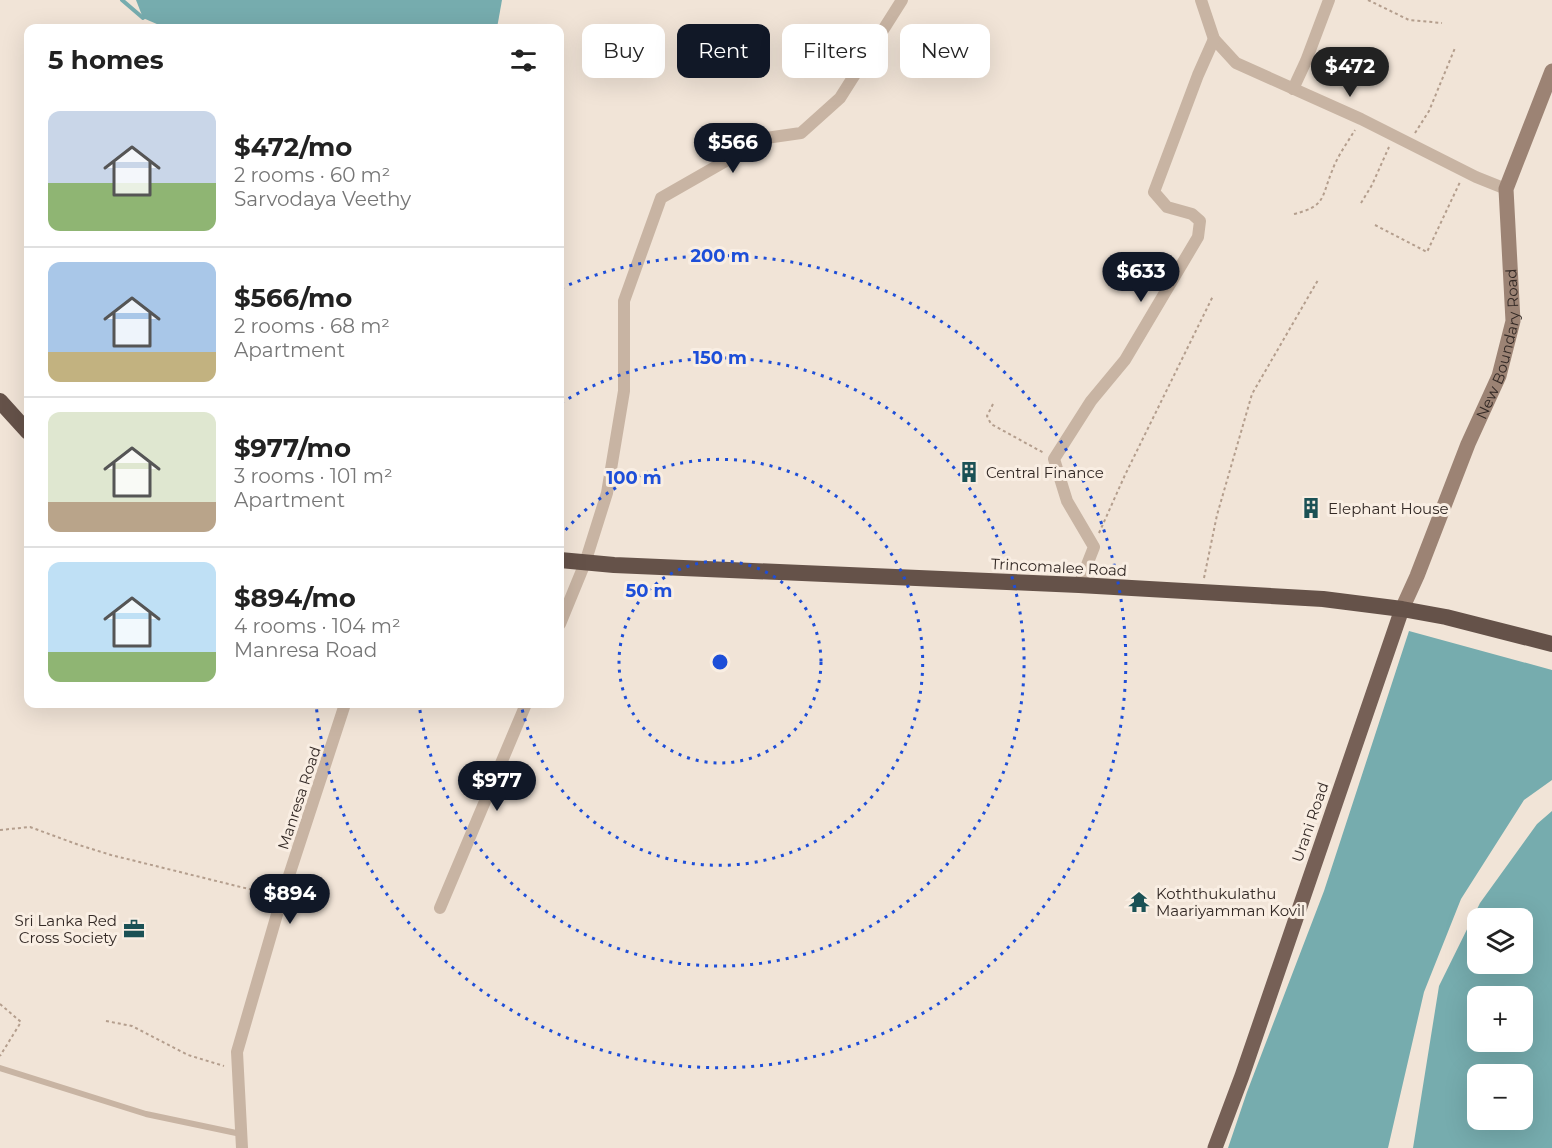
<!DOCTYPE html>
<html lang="en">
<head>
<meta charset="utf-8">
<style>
	:root { --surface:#fff; --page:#f2f2f2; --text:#222; --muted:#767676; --line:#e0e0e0; --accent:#111827 }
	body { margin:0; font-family:Montserrat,sans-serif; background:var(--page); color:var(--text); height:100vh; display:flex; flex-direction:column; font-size:22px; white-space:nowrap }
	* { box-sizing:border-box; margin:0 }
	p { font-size:20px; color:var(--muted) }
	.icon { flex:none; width:33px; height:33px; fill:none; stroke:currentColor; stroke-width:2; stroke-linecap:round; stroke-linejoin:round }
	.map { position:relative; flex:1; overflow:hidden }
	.sheet { position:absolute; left:24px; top:24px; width:540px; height:684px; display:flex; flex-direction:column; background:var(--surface); border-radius:12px; box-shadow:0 6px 24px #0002 }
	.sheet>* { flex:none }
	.banner { position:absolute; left:582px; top:24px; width:570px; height:54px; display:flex; gap:12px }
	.buttons { position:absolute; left:1467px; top:908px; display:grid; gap:12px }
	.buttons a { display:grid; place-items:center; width:66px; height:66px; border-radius:12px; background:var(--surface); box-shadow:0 6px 24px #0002; font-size:30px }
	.price { position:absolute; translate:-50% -51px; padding:0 14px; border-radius:21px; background:var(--accent); color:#fff; font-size:20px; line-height:39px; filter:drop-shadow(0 2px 3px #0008) }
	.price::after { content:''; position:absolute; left:50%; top:36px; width:18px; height:14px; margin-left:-9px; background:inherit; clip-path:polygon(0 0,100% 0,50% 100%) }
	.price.on { background:#222; color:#fff }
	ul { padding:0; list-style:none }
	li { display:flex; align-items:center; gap:18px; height:150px; padding:0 24px }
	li+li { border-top:2px solid var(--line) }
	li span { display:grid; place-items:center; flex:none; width:168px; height:120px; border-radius:12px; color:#555 }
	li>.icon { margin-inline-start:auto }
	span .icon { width:72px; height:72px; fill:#fffc; stroke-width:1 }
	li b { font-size:26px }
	h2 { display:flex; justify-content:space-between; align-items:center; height:72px; padding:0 24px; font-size:26px }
	.pill { padding:0 21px; border-radius:12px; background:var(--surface); box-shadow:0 6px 24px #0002; font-size:21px; line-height:54px }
	.pill.on { background:var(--accent); color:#fff }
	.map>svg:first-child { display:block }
</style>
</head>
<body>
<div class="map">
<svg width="1552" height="1148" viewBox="0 0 1552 1148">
	<rect width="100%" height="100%" fill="#f1e4d7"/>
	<g fill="#76acae" fill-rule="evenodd">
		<path d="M136,0h366l-5,28h-331l-23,-10z"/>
		<path d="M1409,631l143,39v110l-28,20 -63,99 -37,93 -36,156h-160l19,-56 77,-201z"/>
		<path d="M1552,811v337h-139l26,-162 41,-83 57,-79zM1478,918h44v45h-44zM1478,996h44v45h-44zM1478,1074h44v45h-44z"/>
	</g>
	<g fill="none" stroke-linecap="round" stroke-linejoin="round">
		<path stroke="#76acae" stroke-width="4" d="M122,0l21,18"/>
		<g stroke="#b49e8d" stroke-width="2" stroke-dasharray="3 3" stroke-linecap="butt">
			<path d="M1368,0l41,20 33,3"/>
			<path d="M1415,133l14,-22 26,-63"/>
			<path d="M1361,203l11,-18 17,-38"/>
			<path d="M1294,214c32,-8 27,-16 38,-43 5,-14 15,-28 23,-41"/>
			<path d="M1375,225l52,27 33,-70"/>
			<path d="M993,404l-6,12 4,8 53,29"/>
			<path d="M1099,533l26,-58 88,-179"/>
			<path d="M1204,578l13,-63 35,-121 66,-114"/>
			<path d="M0,830l30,-3 49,18 32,10 158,39"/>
			<path d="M0,1004l21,18 -21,34"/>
			<path d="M106,1021l26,5 56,29 36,11"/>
		</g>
		<path stroke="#c8b4a3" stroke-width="6" d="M0,1068l146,46 95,20"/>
		<g stroke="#c8b4a3" stroke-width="12">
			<path d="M1201,0l13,39 22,24 125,56 115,58 30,12"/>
			<path d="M1293,89l13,-28 23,-61"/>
			<path d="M1079,585l15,-38 -27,-46 -13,-42 37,-58 34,-41 73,-123 2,-16 -8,-7 -25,-7 -13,-15 44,-117 16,-36"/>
			<path d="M560,624l25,-61 22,-70 17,-102v-90l37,-103 105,-60 35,-5 39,-35 62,-98"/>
			<path d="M440,908l86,-204"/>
			<path d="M242,1148l-5,-96 45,-155 63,-193"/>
		</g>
		<path stroke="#9c8374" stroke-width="15" id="s1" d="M1402,609l15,-33 51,-132 31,-68 14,-55 -7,-132 46,-118"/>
		<path stroke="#766056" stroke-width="15" d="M1215,1148l27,-72 160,-467"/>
		<g stroke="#655249" stroke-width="16">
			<path d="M0,401l28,31"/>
			<path d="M560,560l54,5 465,20 244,14 79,10 44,8 106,27"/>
		</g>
	</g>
	<g fill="none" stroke="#1d4ed8" stroke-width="3" stroke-dasharray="3 6">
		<circle cx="720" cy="662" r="101"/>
		<path d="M560 537A203 203 0 1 1 521 704"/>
		<path d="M561 403A304 304 0 1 1 419 704"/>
		<path d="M561 288A406 406 0 1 1 316 704"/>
	</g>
	<defs>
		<symbol id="building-bare" viewBox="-9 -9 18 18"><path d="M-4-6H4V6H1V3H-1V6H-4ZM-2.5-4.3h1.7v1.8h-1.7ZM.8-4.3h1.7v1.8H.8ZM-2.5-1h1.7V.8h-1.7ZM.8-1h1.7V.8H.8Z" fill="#1b5155" stroke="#f9eee3" stroke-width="2.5" paint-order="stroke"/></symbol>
		<symbol id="temple-bare" viewBox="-9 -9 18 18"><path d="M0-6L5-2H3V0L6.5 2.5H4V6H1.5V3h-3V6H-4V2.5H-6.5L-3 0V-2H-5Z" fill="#1b5155" stroke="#f9eee3" stroke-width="2.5" paint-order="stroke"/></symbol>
		<symbol id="office-bare" viewBox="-9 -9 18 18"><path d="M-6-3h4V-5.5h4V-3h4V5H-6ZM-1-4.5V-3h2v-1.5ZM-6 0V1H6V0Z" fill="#1b5155" stroke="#f9eee3" stroke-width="2.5" paint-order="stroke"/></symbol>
	</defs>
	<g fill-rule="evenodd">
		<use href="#building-bare" x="954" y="457" width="30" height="30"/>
		<use href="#building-bare" x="1296" y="493" width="30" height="30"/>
		<use href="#temple-bare" x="1124" y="887" width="30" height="30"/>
		<use href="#office-bare" x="119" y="914" width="30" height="30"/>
	</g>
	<g text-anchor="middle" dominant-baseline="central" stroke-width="6" stroke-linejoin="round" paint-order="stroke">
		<g font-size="15" fill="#332925" stroke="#f9eee3">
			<text stroke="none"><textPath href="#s1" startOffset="284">New Boundary Road</textPath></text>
			<text transform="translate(1059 567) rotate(3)">Trincomalee Road</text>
			<text transform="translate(299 798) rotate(-72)">Manresa Road</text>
			<text transform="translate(1310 822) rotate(-71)">Urani Road</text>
		</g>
		<g font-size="15" fill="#332925" stroke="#f9eee3" text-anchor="start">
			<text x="986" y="472">Central Finance</text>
			<text x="1328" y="508">Elephant House</text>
			<text x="1156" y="893">Koththukulathu<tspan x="1156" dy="17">Maariyamman Kovil</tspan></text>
			<text x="117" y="920" text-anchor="end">Sri Lanka Red<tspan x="117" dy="17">Cross Society</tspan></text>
		</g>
	</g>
	<circle cx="720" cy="662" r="9" fill="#1d4ed8" stroke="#f9eee3" stroke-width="3"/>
	<g font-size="18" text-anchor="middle" font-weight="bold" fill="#1d4ed8" stroke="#f9eee3" stroke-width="6" stroke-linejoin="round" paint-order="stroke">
		<text x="720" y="262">200 m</text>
		<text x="720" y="364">150 m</text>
		<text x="634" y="484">100 m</text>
		<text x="649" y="597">50 m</text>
	</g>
</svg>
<div class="buttons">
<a><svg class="icon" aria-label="layers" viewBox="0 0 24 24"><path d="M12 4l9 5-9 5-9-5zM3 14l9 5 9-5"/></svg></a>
<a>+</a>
<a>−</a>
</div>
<b class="price on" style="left:1350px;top:98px">$472</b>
<b class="price" style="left:733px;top:174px">$566</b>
<b class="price" style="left:1141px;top:303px">$633</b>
<b class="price" style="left:497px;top:812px">$977</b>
<b class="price" style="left:290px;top:925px">$894</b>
<div class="banner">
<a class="pill">Buy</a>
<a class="pill on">Rent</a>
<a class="pill">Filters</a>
<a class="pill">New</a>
</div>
<section class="sheet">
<h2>5 homes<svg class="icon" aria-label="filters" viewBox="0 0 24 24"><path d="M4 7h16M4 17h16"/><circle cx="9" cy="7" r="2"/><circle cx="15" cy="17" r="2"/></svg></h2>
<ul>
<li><span style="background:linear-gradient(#c9d6e8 60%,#8fb573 0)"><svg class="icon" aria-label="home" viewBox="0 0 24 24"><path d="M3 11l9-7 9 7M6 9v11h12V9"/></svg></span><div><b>$472/mo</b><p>2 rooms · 60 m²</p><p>Sarvodaya Veethy</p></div></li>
<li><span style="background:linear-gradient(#a9c7e8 75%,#c2b280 0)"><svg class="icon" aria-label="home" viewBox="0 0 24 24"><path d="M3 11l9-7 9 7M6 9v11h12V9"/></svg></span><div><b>$566/mo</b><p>2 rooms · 68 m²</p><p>Apartment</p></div></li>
<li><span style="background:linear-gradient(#dfe7d0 75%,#b9a48a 0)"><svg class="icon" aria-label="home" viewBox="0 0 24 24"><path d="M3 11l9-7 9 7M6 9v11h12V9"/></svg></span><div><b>$977/mo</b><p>3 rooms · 101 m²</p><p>Apartment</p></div></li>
<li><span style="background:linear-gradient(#bfe0f5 75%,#8fb573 0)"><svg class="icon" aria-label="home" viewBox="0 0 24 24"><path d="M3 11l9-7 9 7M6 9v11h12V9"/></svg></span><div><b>$894/mo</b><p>4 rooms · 104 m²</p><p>Manresa Road</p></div></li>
</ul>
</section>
</div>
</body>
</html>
